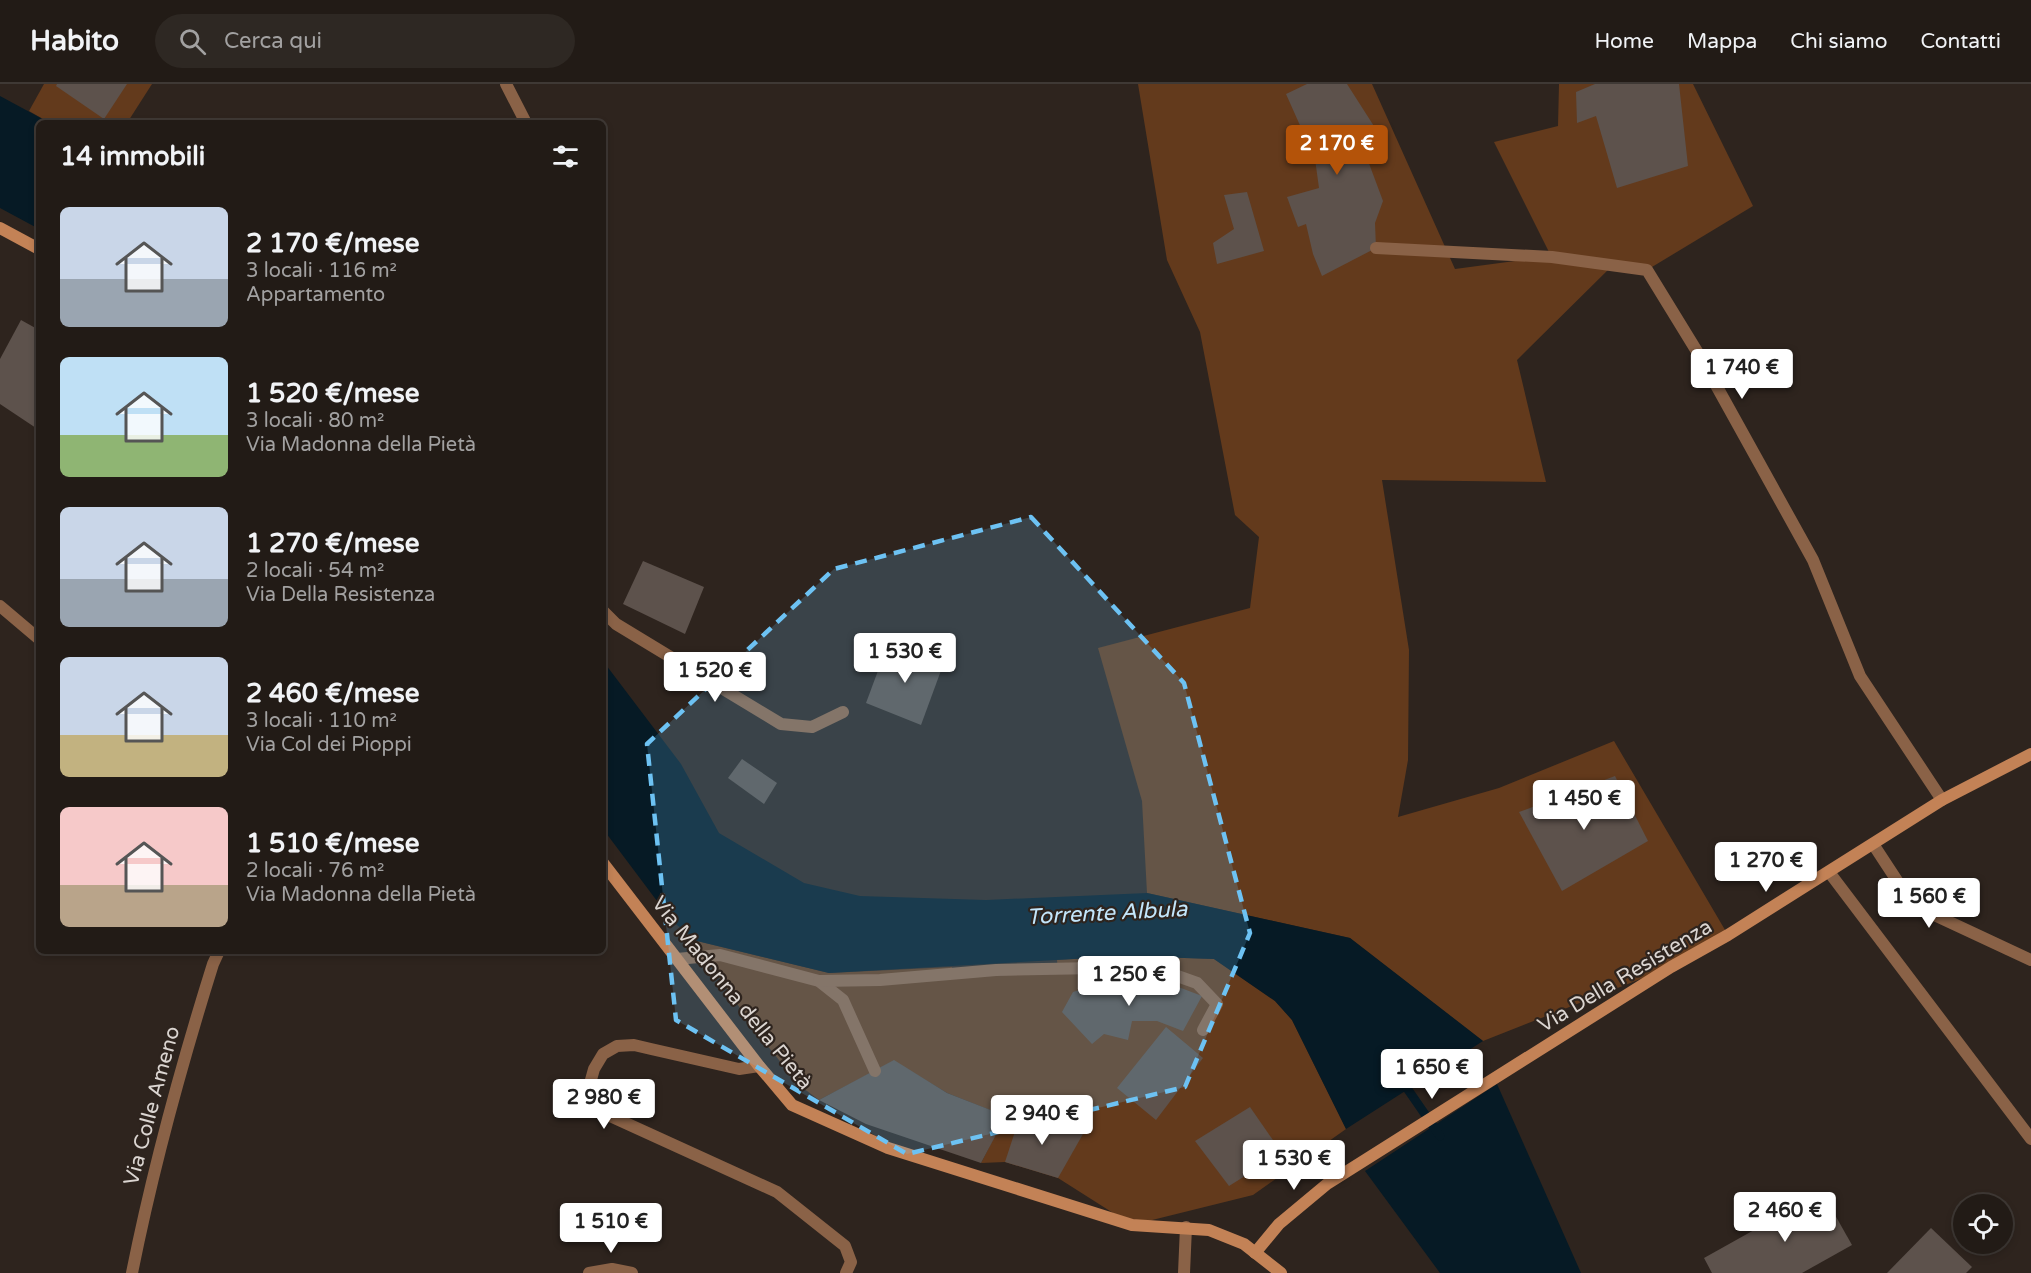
<!DOCTYPE html>
<html lang="it">
<head>
<meta charset="utf-8">
<style>
	:root { --surface:#221b16; --page:#2e2823; --text:#f1f3f6; --muted:#a2a1a1; --line:#3f3935; --accent:#b45309 }
	body { margin:0; font-family:"Varela Round",sans-serif; background:var(--page); color:var(--text); height:100vh; display:flex; flex-direction:column; font-size:22px; white-space:nowrap }
	* { box-sizing:border-box; margin:0 }
	p { font-size:20px; color:var(--muted) }
	.icon { flex:none; width:33px; height:33px; fill:none; stroke:currentColor; stroke-width:2; stroke-linecap:round; stroke-linejoin:round }
	.map { position:relative; flex:1; overflow:hidden }
	.side { position:absolute; left:36px; top:36px; width:570px; height:834px; display:flex; flex-direction:column; background:var(--surface); border-radius:9px; box-shadow:0 3px 9px #0003,0 0 0 2px var(--line) }
	.side>* { flex:none }
	.tools { position:absolute; left:1953px; top:1110px; display:grid; gap:12px }
	.tools a { display:grid; place-items:center; width:60px; height:60px; border-radius:50%; background:var(--surface); box-shadow:0 3px 9px #0003,0 0 0 2px var(--line); font-size:30px }
	.price { position:absolute; translate:-50% -51px; padding:0 14px; border-radius:6px; background:#fff; color:#222; font-size:20px; line-height:39px; filter:drop-shadow(0 2px 3px #0008) }
	.price::after { content:''; position:absolute; left:50%; top:36px; width:18px; height:14px; margin-left:-9px; background:inherit; clip-path:polygon(0 0,100% 0,50% 100%) }
	.price.active { background:var(--accent); color:#fff }
	ul { padding:0; list-style:none }
	li { display:flex; align-items:center; gap:18px; height:150px; padding:0 24px }
	li span { display:grid; place-items:center; flex:none; width:168px; height:120px; border-radius:9px; color:#555 }
	li>.icon { margin-inline-start:auto }
	span .icon { width:72px; height:72px; fill:#fffc; stroke-width:1 }
	li b { font-size:26px }
	h2 { display:flex; justify-content:space-between; align-items:center; height:72px; padding:0 24px; font-size:26px }
	header { display:flex; align-items:center; gap:36px; box-sizing:border-box; height:84px; padding:0 30px; background:var(--surface); border-bottom:2px solid var(--line) }
	header strong { font-size:28px }
	nav { display:flex; gap:33px; margin-inline-start:auto; font-size:21px }
	.search { width:420px; height:54px; background:var(--page); display:flex; align-items:center; gap:15px; box-sizing:border-box; padding:0 21px; border-radius:33px; color:var(--muted); font-size:22px }
	.map>svg:first-child { display:block }
</style>
</head>
<body>
<header>
<strong>Habito</strong>
<div class="search"><svg class="icon" aria-label="search" viewBox="0 0 24 24"><circle cx="10" cy="10" r="6"/><path d="M15 15l6 6"/></svg>Cerca qui</div>
<nav><a>Home</a><a>Mappa</a><a>Chi siamo</a><a>Contatti</a></nav>
</header>
<div class="map">
<svg width="2031" height="1189" viewBox="0 0 2031 1189">
	<rect width="100%" height="100%" fill="#2e241e"/>
	<g fill="#633a1c">
		<path d="M44,0h108l-25,39h-77l-21,-12z"/>
		<path d="M1138,0h234l83,185 96,-13 -57,-114 64,-16 1,-42h134l60,122 -106,64 -34,-5 -96,95 29,122 -164,-2 27,170 -1,110 -10,57 101,-29 115,-47 114,194 -57,32 -188,74 -133,-103 -203,-45 -5,-92 -44,-153 152,-40 9,-71 -24,-22 -35,-183 -33,-72z"/>
		<path d="M697,857l132,32 123,-6 3,11 103,-6 -1,-12 69,-4 88,3 61,42 17,19 54,109 -93,66 -121,30 -74,-47 -53,-16 -24,1 24,-47 -58,-23 -53,-32 -75,39 -20,-15 -45,-56 -49,-73z"/>
	</g>
	<g fill="#061a25">
		<path d="M0,12l50,27h-11v106l-39,-21z"/>
		<path d="M603,577l78,103 38,69 85,50 56,13 126,4 161,-7 203,45 133,103 -137,88 -54,-109 -17,-19 -61,-42 -88,-3 -297,17 -132,-32 -25,-20 -69,-92z"/>
		<path d="M1497,1000l84,189h-141l-75,-102z"/>
	</g>
	<g fill="none" stroke-linecap="round" stroke-linejoin="round">
		<path stroke="#061a25" stroke-width="9" d="M1402,997l38,55"/>
	</g>
	<g fill="#5d524c">
		<path d="M57,0h70l-23,35 -48,-33z"/>
		<path d="M1307,0h40l32,50 -18,8 22,59 -8,22 1,25 -54,28 -9,-22 -7,-30 -8,3 -11,-30 32,-9 -4,-29 -29,-65z"/>
		<path d="M1595,0h84l9,82 -71,22 -21,-72 -19,7 -1,-31z"/>
		<path d="M1247,108l17,59 -47,13 -4,-21 21,-14 -10,-34z"/>
		<path d="M21,236l18,10v100l-39,-26v-45z"/>
		<path d="M643,477l61,26 -19,47 -62,-30z"/>
		<path d="M888,560l55,21 -22,60 -55,-22z"/>
		<path d="M742,675l35,24 -13,21 -36,-26z"/>
		<path d="M1615,692l33,65 -86,50 -43,-79z"/>
		<path d="M1111,896h49l42,16 -19,35 -26,-10h-25l-4,19 -24,-6 -12,10 -30,-32 11,-20z"/>
		<path d="M1166,943l37,31 -47,62 -39,-32z"/>
		<path d="M894,976l53,33 59,23 -25,47 -115,-39 -47,-24z"/>
		<path d="M1250,1023l32,46 -53,33 -34,-45z"/>
		<path d="M1021,1029l62,21 -25,44 -53,-16z"/>
		<path d="M1822,1108l30,53 -50,28h-90l-8,-15z"/>
		<path d="M1931,1144l41,39 -6,6h-79z"/>
	</g>
	<g fill="none" stroke-linecap="round" stroke-linejoin="round">
		<path stroke="#8a6247" stroke-width="12" d="M1184,1189l2,-46"/>
		<g stroke="#8a6247" stroke-width="12">
			<path d="M506,0l20,39"/>
			<path d="M1376,164l176,9 95,13 54,88 112,202 47,116 82,124"/>
			<path d="M0,522l39,33"/>
			<path d="M603,527l13,13 165,100 31,3 31,-15"/>
			<path d="M1873,760l40,61 118,55"/>
			<path d="M1829,788l202,267"/>
			<path d="M677,875l43,-4 99,26 24,19 32,71"/>
			<path d="M819,897l61,-1 116,-10 156,-3 45,16 20,21 -14,26"/>
			<path d="M759,982l-20,3 -88,-20 -17,-4 -17,1 -14,8 -9,15 -5,18 5,16 14,12 169,77 68,54 6,16 -5,11"/>
			<path d="M132,1189c21,-105 49,-207 81,-309l6,-13"/>
			<path d="M589,1189l23,-4 20,4"/>
		</g>
		<g stroke="#c38256" stroke-width="12">
			<path d="M0,144l39,21"/>
			<path d="M603,779l156,203 33,39 96,43 244,77 77,5 35,14 37,29"/>
			<path d="M1255,1169l24,-29 48,-40 344,-217 57,-32 214,-135 89,-46"/>
		</g>
	</g>
	<path fill="#6dc2f3" fill-opacity="0.2" stroke="#6dc2f3" stroke-width="4.5" stroke-dasharray="12 8" stroke-linejoin="round" d="M1031,433l153,166 66,250 -65,154 -278,67 -231,-134 -29,-276 187,-175z"/>
	<g text-anchor="middle" dominant-baseline="central" stroke-width="4.5" stroke-linejoin="round" paint-order="stroke">
		<g font-size="21" fill="#dbd5d1" stroke="#2e241e">
			<text transform="translate(1625 892) rotate(-31)">Via Della Resistenza</text>
			<text transform="translate(732 909) rotate(51)">Via Madonna della Pietà</text>
			<text transform="translate(152 1022) rotate(-75)">Via Colle Ameno</text>
		</g>
		<g font-size="22" font-style="italic" fill="#c3e6fb" stroke="#2e241e">
			<text transform="translate(1107 829) rotate(-3)">Torrente Albula</text>
		</g>
	</g>
</svg>
<div class="tools">
<a><svg class="icon" aria-label="locate" viewBox="0 0 24 24"><circle cx="12" cy="12" r="6"/><path d="M12 2v4M12 18v4M2 12h4M18 12h4"/></svg></a>
</div>
<b class="price active" style="left:1337px;top:92px">2 170 €</b>
<b class="price" style="left:1742px;top:316px">1 740 €</b>
<b class="price" style="left:905px;top:600px">1 530 €</b>
<b class="price" style="left:715px;top:619px">1 520 €</b>
<b class="price" style="left:1584px;top:747px">1 450 €</b>
<b class="price" style="left:1766px;top:809px">1 270 €</b>
<b class="price" style="left:1929px;top:845px">1 560 €</b>
<b class="price" style="left:1129px;top:923px">1 250 €</b>
<b class="price" style="left:1432px;top:1016px">1 650 €</b>
<b class="price" style="left:604px;top:1046px">2 980 €</b>
<b class="price" style="left:1042px;top:1062px">2 940 €</b>
<b class="price" style="left:1294px;top:1107px">1 530 €</b>
<b class="price" style="left:1785px;top:1159px">2 460 €</b>
<b class="price" style="left:611px;top:1170px">1 510 €</b>
<section class="side">
<h2>14 immobili<svg class="icon" aria-label="filters" viewBox="0 0 24 24"><path d="M4 7h16M4 17h16"/><circle cx="9" cy="7" r="2"/><circle cx="15" cy="17" r="2"/></svg></h2>
<ul>
<li><span style="background:linear-gradient(#c9d6e8 60%,#9aa5b1 0)"><svg class="icon" aria-label="home" viewBox="0 0 24 24"><path d="M3 11l9-7 9 7M6 9v11h12V9"/></svg></span><div><b>2 170 €/mese</b><p>3 locali · 116 m²</p><p>Appartamento</p></div></li>
<li><span style="background:linear-gradient(#bfe0f5 65%,#8fb573 0)"><svg class="icon" aria-label="home" viewBox="0 0 24 24"><path d="M3 11l9-7 9 7M6 9v11h12V9"/></svg></span><div><b>1 520 €/mese</b><p>3 locali · 80 m²</p><p>Via Madonna della Pietà</p></div></li>
<li><span style="background:linear-gradient(#c9d6e8 60%,#9aa5b1 0)"><svg class="icon" aria-label="home" viewBox="0 0 24 24"><path d="M3 11l9-7 9 7M6 9v11h12V9"/></svg></span><div><b>1 270 €/mese</b><p>2 locali · 54 m²</p><p>Via Della Resistenza</p></div></li>
<li><span style="background:linear-gradient(#c9d6e8 65%,#c2b280 0)"><svg class="icon" aria-label="home" viewBox="0 0 24 24"><path d="M3 11l9-7 9 7M6 9v11h12V9"/></svg></span><div><b>2 460 €/mese</b><p>3 locali · 110 m²</p><p>Via Col dei Pioppi</p></div></li>
<li><span style="background:linear-gradient(#f6c9c9 65%,#b9a48a 0)"><svg class="icon" aria-label="home" viewBox="0 0 24 24"><path d="M3 11l9-7 9 7M6 9v11h12V9"/></svg></span><div><b>1 510 €/mese</b><p>2 locali · 76 m²</p><p>Via Madonna della Pietà</p></div></li>
</ul>
</section>
</div>
</body>
</html>
